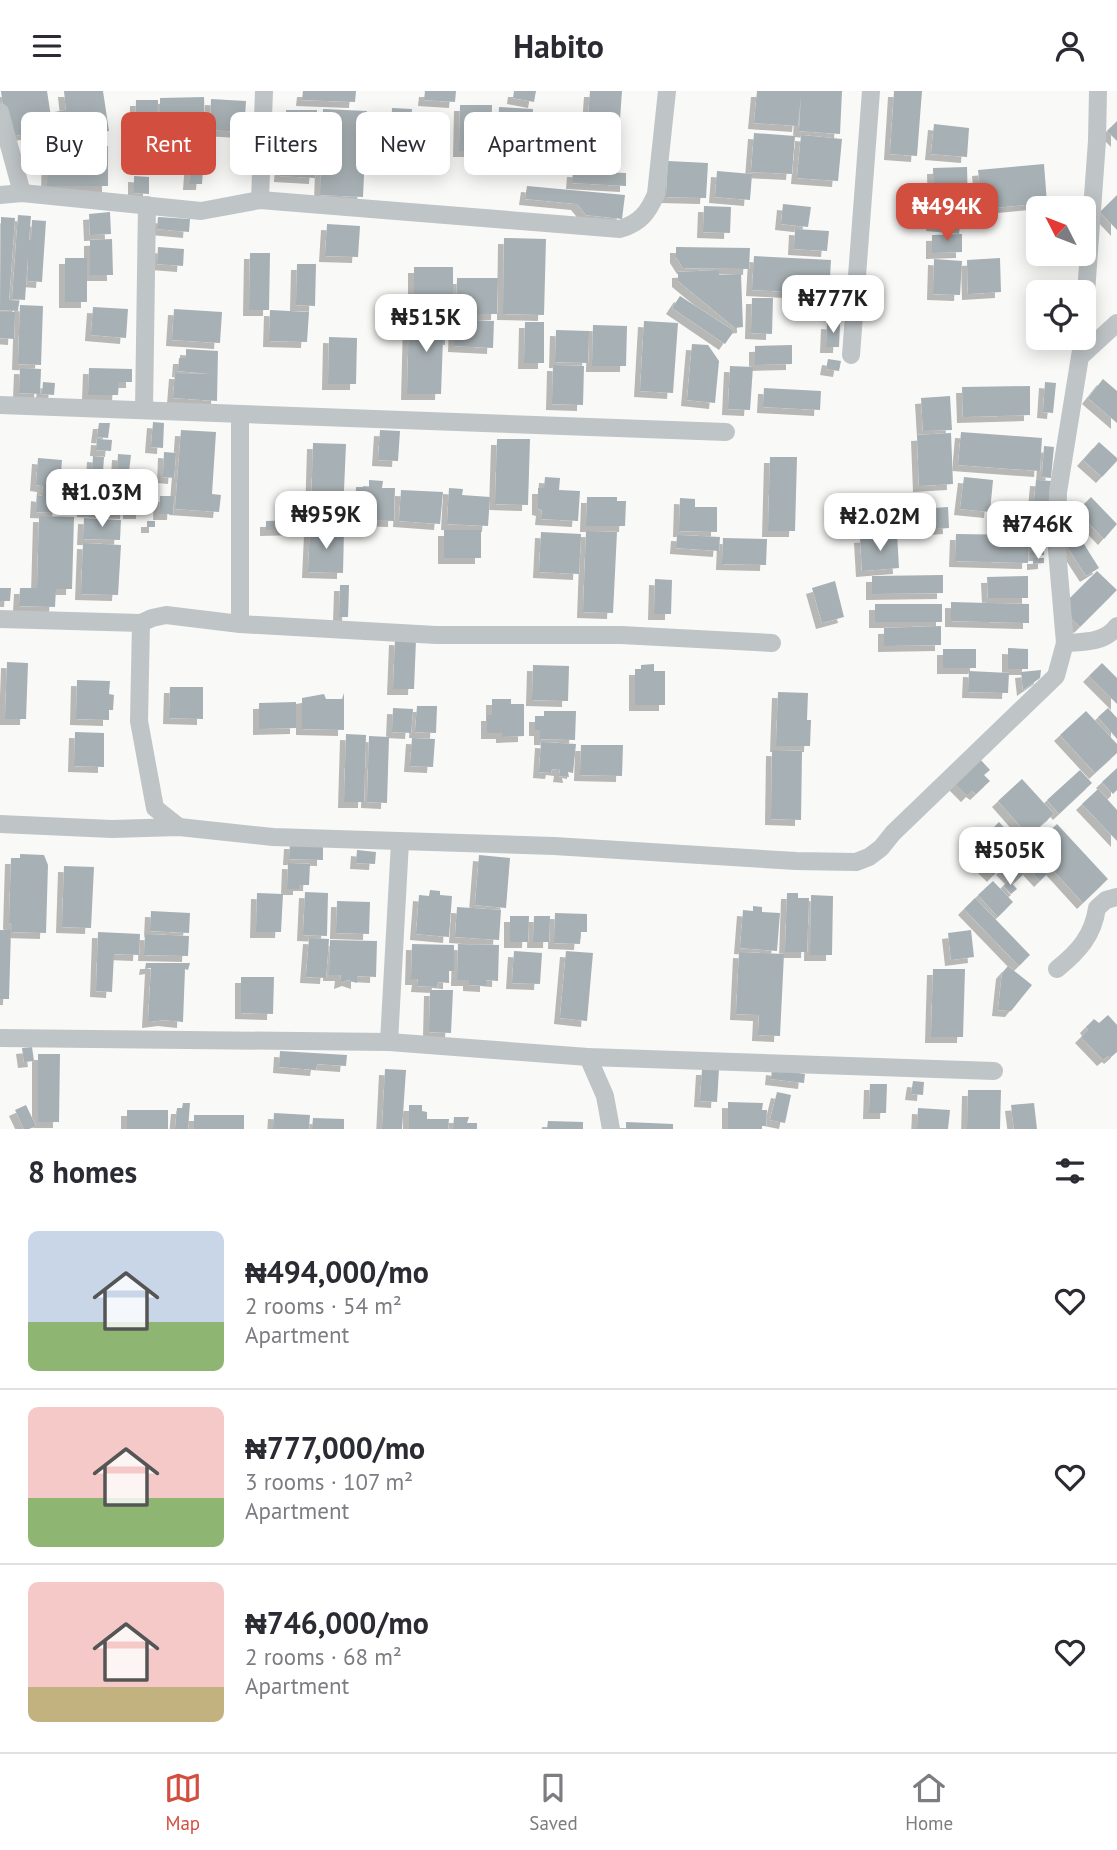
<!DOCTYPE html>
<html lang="en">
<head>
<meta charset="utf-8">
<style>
	:root { --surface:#fff; --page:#f7f7f7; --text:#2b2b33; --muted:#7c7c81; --line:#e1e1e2; --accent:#d24e3f }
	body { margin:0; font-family:"PT Sans",sans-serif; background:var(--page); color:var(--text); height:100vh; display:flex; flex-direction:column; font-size:26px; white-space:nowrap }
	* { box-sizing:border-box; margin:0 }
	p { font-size:23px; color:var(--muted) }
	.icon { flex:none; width:38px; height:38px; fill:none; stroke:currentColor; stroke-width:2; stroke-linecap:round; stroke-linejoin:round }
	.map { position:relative; height:1038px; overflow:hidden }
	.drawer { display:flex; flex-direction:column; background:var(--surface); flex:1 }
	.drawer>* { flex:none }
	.guide { position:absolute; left:21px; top:21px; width:700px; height:63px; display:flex; gap:14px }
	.needle { width:46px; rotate:312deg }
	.controls { position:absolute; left:1026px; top:105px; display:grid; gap:14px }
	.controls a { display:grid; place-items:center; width:70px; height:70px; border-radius:10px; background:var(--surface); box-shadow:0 4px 18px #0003; font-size:35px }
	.price { position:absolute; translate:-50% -60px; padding:0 16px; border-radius:14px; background:#fff; color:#222; font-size:23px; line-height:46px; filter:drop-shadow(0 2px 4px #0008) }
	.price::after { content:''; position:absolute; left:50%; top:42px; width:21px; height:16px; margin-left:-10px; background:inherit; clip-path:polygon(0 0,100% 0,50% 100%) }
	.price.on { background:var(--accent); color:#fff }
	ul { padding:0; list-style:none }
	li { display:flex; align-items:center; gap:21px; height:175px; padding:0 28px }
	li+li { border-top:2px solid var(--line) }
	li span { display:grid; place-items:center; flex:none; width:196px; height:140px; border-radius:10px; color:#555 }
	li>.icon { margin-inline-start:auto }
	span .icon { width:84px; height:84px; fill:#fffc; stroke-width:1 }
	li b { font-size:30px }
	h2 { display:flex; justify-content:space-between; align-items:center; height:84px; padding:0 28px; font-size:30px }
	.chip { padding:0 24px; border-radius:10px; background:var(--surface); box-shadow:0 4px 18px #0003; font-size:24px; line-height:63px }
	.chip.on { background:var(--accent); color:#fff }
	header { display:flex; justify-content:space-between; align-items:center; height:91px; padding:0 28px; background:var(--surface); font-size:32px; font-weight:600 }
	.dock { display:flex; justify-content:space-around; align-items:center; height:98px; border-top:2px solid var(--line); background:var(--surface); font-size:19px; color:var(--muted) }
	.dock a { display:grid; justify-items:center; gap:4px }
	.dock .on { color:var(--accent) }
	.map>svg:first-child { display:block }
</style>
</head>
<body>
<header><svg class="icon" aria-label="menu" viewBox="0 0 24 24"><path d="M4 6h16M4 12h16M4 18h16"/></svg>Habito<svg class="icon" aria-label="person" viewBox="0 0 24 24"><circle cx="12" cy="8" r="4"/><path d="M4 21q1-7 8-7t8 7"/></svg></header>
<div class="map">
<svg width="1117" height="1038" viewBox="0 0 1117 1038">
	<defs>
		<filter id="shadow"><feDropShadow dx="-6" dy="6" stdDeviation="0" flood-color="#0004"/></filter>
	</defs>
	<rect width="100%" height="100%" fill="#f9f9f8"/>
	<g fill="#a7b0b4" filter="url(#shadow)">
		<path d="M1,0h46l6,39 -46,7z"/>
		<path d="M64,0h39l6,40 -52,8 -3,-27 12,-2z"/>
		<path d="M303,0h53l-1,11 -53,-2z"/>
		<path d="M425,0h31l-1,11 -31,-2z"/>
		<path d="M514,0h22l-2,11 -21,-4z"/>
		<path d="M590,0h32l-3,43 -32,-2z"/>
		<path d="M757,0h85l-2,43 -41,-3 2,-35 -3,30 -44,-3z"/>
		<path d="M894,0h28l-5,65 -27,-2z"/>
		<path d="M204,6l1,29 -45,2v-30z"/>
		<path d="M211,8l35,2 -2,31 -34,-2z"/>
		<path d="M136,9h22l-1,33h-22z"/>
		<path d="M460,14h32l-1,46h-32z"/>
		<path d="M499,16l34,2 -1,24 -34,-2z"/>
		<path d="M392,17l20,1 -3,57 -19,-1z"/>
		<path d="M323,18l44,2 -4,86 -43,-2z"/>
		<path d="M286,19h31l-1,37h-31z"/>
		<path d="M1117,30v20l-10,-10z"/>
		<path d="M934,33l35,4 -2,29 -36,-3z"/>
		<path d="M191,41h13l-1,22 -14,-1z"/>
		<path d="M754,42l41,3 -3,38 -41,-2z"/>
		<path d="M801,44l41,4 -4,42 -41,-3z"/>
		<path d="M108,55v40h-61l1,-39z"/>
		<path d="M282,58l35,3 -2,26 -35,-2z"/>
		<path d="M191,65l13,1 -2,27h-13z"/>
		<path d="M668,70l40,2 -2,35 -40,-1z"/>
		<path d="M1044,73l3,39 -65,6 -4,-39z"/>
		<path d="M967,76l1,38 -34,1 -1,-38z"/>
		<path d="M573,80l53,2v13l-54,-3z"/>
		<path d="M717,80l35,3 -2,26 -35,-3z"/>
		<path d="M134,85l15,1v17l-15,-1z"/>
		<path d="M527,95l98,9 -3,24 -36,-4 -9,-11 -52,-5z"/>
		<path d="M1117,104v35l-17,-18z"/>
		<path d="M783,113l28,3 -3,20 -27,-3z"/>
		<path d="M704,115l27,1 -1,26 -27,-1z"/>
		<path d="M934,118l33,4 -2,15 -33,-3z"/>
		<path d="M110,121l1,22 -21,1 -1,-21z"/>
		<path d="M18,124l13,1 -2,24h2l1,-20 14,1 -4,61 -14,-1v-24l-3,43 -13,-1z"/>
		<path d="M1,126l14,1 -6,82 10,1 -1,10 -18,-1z"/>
		<path d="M158,126l32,2 -1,13 -32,-3z"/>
		<path d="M327,133l33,2 -2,31 -33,-1z"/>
		<path d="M795,138l34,2 -2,20 -33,-2z"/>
		<path d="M962,143v18l-30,1v-18z"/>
		<path d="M504,147l42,1 -2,76 -41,-1z"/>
		<path d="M112,148l1,36h-23v-35z"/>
		<path d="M158,156l26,2 -1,17 -26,-2z"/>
		<path d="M676,156l74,1 -1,21 -66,-1 -7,-11z"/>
		<path d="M250,162h20l-1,57h-20z"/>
		<path d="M754,165l77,4 -2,34 -77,-4z"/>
		<rect x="65" y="167" width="22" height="44"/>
		<path d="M1000,167l1,34 -33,2 -1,-34z"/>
		<path d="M934,168l28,2 -2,34 -27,-1z"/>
		<path d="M297,173h19l-1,42 -19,-1z"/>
		<path d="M414,176h39v45l-39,1z"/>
		<path d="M719,179v5l22,-1 2,53 -8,1 -57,-47v-9z"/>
		<path d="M457,187h41l-1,36h-41z"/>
		<path d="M680,205l54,35 -9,13 -53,-36z"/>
		<path d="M752,207h21l-1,36 -21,-1z"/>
		<path d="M20,214l23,1 -2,59 -23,-1z"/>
		<path d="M93,216l35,2 -2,29 -35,-3z"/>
		<path d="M174,218l48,3 -2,31 -48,-3z"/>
		<path d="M270,219l39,2 -2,30 -38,-1z"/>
		<path d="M0,221h15l-1,27 -14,-1z"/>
		<path d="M409,226l42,1v21l-8,-1 -2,56h-34z"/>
		<path d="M455,228l39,2 -1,27 -39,-2z"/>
		<path d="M644,230l34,2 -5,70 -33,-2z"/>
		<path d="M525,231h19v41h-20z"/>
		<path d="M827,232l13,1 -1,23h-13z"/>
		<path d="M593,234l34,1 -1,40h-34z"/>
		<path d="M556,239l33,1 -1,32 -33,-1z"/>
		<path d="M329,246l28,1 -1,46h-28z"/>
		<path d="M692,253l16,1 11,16 -4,42 -28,-3z"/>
		<path d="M792,254v19l-37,1v-19z"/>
		<path d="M186,258l32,2 -1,50 -44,-3 2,-25 36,1 -33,-3 1,-13h7z"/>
		<path d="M828,268l13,2 -2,10 -13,-2z"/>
		<path d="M553,274l31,1 -1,39 -31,-1z"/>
		<path d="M730,275l23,1 -3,43 -22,-1z"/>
		<path d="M20,277l21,1 -1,25 -21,-1z"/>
		<path d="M89,277l43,1v13h-13l-1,13h-30z"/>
		<path d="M1103,288l14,12v32l-29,-25z"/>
		<path d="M43,291l12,1 -1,12 -12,-1z"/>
		<path d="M1045,291l11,1 -3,30 -10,-1z"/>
		<path d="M1030,295v29l-67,2 -1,-30z"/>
		<path d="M764,297l57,3 -1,19 -57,-3z"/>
		<path d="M950,305l2,34 -29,1 -2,-33z"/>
		<path d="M153,331l11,1 -1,25 -12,-1z"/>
		<path d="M99,332h11l-2,15 -11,-1z"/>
		<path d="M181,339l35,2 -4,62 9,1 -2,17 -44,-3z"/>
		<path d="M380,339l20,1 -2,30 -20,-1z"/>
		<path d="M961,341l81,6 -2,33 -82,-6z"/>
		<path d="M951,342l2,51 -34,2 -2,-51z"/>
		<path d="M97,348l15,1 -1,11 -15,-1z"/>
		<path d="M497,348h33l-2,66 -33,-1z"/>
		<path d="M1099,351l18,16v3l-15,16 -19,-17z"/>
		<path d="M313,352l33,1 -3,70 -32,-1z"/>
		<path d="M1044,355l10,1 -3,31 -9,-1z"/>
		<path d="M164,361l12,1 -2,25 -11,-1z"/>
		<path d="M118,363l13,1 -2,17 -12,-1z"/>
		<path d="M93,365l11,1 -1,15 -11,-1z"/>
		<path d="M770,366h27l-2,74h-27z"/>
		<path d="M38,367l24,2 -4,53 -22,-1 1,-17 5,1 1,-10 -7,-1z"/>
		<path d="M545,386l15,1 -1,12 21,1 -2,30 -37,-2 1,-9 -4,-1v-21h6z"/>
		<path d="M964,386l29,3 -3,32 -30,-3z"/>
		<path d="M116,388l12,1 -2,33 -43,-2 1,-27 32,2z"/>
		<path d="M369,389l14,1 -1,7h13l-1,33 -32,-1v-12h-7l1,-21h13z"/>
		<path d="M1036,389l15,1 -3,33 -15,-2z"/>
		<path d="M130,390l13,1 -1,31h-13z"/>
		<path d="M449,397l14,1 -1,6 28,2 -2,29 -41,-2z"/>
		<path d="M401,399l42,2 -3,32 -41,-3z"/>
		<path d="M160,405h14l-1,18h-14z"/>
		<path d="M587,406h30v4h9l-1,25h-39z"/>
		<path d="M1091,406l26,27 -13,15 -27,-28z"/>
		<path d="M680,407l15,1v8h22v25l-38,-1z"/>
		<path d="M948,416l1,21 -28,2 -2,-21z"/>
		<path d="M39,425l35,1 -2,72h-16l-1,18 -36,-1 1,-18h17z"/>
		<path d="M84,427l37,2 -1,20 -37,-1z"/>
		<path d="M303,429v9l-37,1v-9z"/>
		<rect x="147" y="430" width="8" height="6"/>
		<path d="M1010,435h34v29h-14l1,-23h-21z"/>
		<path d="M310,438l34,1 -1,43 -35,-1z"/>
		<rect x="444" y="439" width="37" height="28"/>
		<path d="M586,440l31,1 -4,81 -30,-1z"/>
		<path d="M541,441l40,2 -2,40 -40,-2z"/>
		<path d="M1077,442l22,35 -13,8 -22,-34z"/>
		<path d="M897,443l2,34 -37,3 -2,-34z"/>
		<path d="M956,443l73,1 -1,28 -73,-2z"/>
		<path d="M677,444l43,2 -1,14 -43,-3z"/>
		<path d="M723,447l44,1 -1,26 -44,-1z"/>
		<path d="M83,452l38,2 -3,50 -37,-1z"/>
		<path d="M1033,467h11v5l-11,1z"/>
		<path d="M1097,480l20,19 -37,37 -12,-12 2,-17z"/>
		<path d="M943,484v18l-71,1v-18z"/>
		<path d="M1028,485v22h-40l-1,-21z"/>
		<path d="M655,488l17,1 -1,34h-17z"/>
		<path d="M835,490l9,36 -22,6 -10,-35z"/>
		<path d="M340,494h9l-1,32h-9z"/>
		<path d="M0,497h11l-1,13h-10z"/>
		<path d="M951,511l78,2v19l-78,-2z"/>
		<rect x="875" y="513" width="67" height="18"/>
		<path d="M941,535v19l-57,1v-18z"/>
		<path d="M395,548l21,1 -2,49h-21z"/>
		<path d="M1008,557l20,1v20h-20z"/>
		<rect x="943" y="558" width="33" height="19"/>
		<path d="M7,571l21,1 -2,56h-21z"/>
		<path d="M1102,572l15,15v26l-28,-28z"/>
		<path d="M654,573v7h11v34h-30v-36h6v-4z"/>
		<path d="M533,574l36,1 -1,35 -36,-1z"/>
		<path d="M1041,579l-1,8 -17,12 -2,-18z"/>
		<path d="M969,580l40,2 -1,20 -40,-1z"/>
		<path d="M77,589l33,1 -1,13 5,1 -1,15h-4v10l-33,-1z"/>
		<path d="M170,596h33v32l-34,-1z"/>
		<path d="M778,601l30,1 -1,27h4l-1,26h-34z"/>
		<path d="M344,602v37l-42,-1v-31l22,-4 2,5h16z"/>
		<path d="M492,608h19v5h13v32l-22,1v-4h-15v-18h5z"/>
		<path d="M296,611v26l-37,1v-26z"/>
		<path d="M417,615h20l-1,27 -21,-1z"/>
		<path d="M393,617l20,1 -2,24 -19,-1z"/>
		<path d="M1108,617l9,10v21l-19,-22z"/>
		<path d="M544,620h32l-1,29 -35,-1v-9h-5v-14h9z"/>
		<path d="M1086,620l31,33v9l-22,20 -35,-38z"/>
		<path d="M75,641l29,1v34l-30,-1z"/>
		<path d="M346,643l20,1 -2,67h-20z"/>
		<path d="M369,645l20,1 -2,66 -20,-1z"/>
		<path d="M412,647l23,1 -2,28 -23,-1z"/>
		<path d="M541,651l35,2 -3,29 -5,-1 1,5 -10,-1 1,-6 -8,-1 -1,4 -12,-1z"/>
		<path d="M581,654h42l-1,31 -42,-1z"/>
		<path d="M772,659l30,1 -1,69 -30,-1z"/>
		<path d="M979,667l11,12 -6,5 6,6 -14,13 -4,-3 -5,5 -13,-13z"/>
		<path d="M1117,677v22l-4,4 -11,-12z"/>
		<path d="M1080,679l12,13 -33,31 -12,-14z"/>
		<path d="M1022,688l32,35 -25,22 -31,-35z"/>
		<path d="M1098,698l19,21v31l-35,-37z"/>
		<path d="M999,731l23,24 -4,6 6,-6 6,7 -9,9 2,2 8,-8 16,18 -7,7 -11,-12 -14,13 -13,-13 14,-13 -2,-2 -21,22 -24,-24z"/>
		<path d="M1057,733l51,55 -25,24 -51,-56z"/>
		<path d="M290,752l33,1v16l-34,-1z"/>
		<path d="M357,759l19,2 -1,12 -19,-1z"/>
		<path d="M20,763l24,1 4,10 -2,68 -34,-1v-7l-3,-2 2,-65h9z"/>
		<path d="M479,764l31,3 -4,50 -31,-3z"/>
		<path d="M288,772l22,1 -1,21h-10v4h-12z"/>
		<path d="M64,775l30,1 -3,61 -29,-1z"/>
		<path d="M1009,789l8,9 -6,5 -8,-8z"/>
		<path d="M993,790l20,21 -15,15 -20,-22z"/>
		<path d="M430,799l10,1v4l12,1 -3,41 -33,-3 3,-39 10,1z"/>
		<path d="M305,801l23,1 -1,43 -24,-1z"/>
		<path d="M257,802l26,1 -2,38h-25z"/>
		<path d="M787,802h11v5h11l-2,54h-22z"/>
		<path d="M811,804l22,1 -1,59h-22z"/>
		<path d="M975,807l55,57 -11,11 -55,-57z"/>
		<path d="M337,810l33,1 -1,32 -33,-1z"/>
		<path d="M753,815l9,1v5l18,1 -3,38 -37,-3 3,-38 10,1z"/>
		<path d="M457,816l44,3 -2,30 -44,-3z"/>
		<path d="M151,820l39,2 -1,20 -39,-2z"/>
		<path d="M555,822l32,1v18h-6l-1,12 -26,-1z"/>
		<path d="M510,825h19l-1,26h-18z"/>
		<path d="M534,825h16l-1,26h-16z"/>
		<path d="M0,839h11l-2,69h-9z"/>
		<path d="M971,839l3,27 -23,3 -3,-27z"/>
		<path d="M98,841l42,2 -1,21 -25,-1 -2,38 -16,-1z"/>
		<path d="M145,843l44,2 -1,20 -44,-1z"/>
		<path d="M309,847l20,1 -3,39 -20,-1z"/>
		<path d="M330,849l47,1 -1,36 -19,-1v7l-9,-3 -8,3 1,-8h-12z"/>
		<path d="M412,853l42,1v26h-5v12l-11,-1 -1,5 -20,-1 1,-7h-7z"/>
		<path d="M458,853l41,1 -1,36 -12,-1v6l-17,-1v-5h-12z"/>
		<path d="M514,860l28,2 -2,31 -28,-1z"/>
		<path d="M566,860l27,2 -6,68 -27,-3z"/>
		<path d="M739,861l45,2 -4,82 -22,-1 1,-20 -23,-1z"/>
		<path d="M146,872h44l-2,7 -3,-1 -2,53 -19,-2 -16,2 3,-54 -6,1z"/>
		<path d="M1008,875l24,19 -21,26 -13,-1 4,-37z"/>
		<path d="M933,878h32l-2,68h-32z"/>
		<path d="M241,886h33l-1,37 -32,-1z"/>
		<path d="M430,899h23l-2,43 -22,-1z"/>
		<path d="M1108,924l9,10v27l-7,6 -2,-2 -5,4 -22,-23 7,-7 -2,-3 8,-8 5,4z"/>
		<path d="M32,956l2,14 -10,1 -2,-14z"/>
		<path d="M280,960l67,4 -1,11 -29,-2 -1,6 -37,-3z"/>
		<path d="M38,963h22l-1,68h-21z"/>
		<path d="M385,978l21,1 -4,59h-20z"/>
		<path d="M702,978h17l-2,33 -17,-1z"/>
		<path d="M772,978l33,5 -1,9 -33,-4z"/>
		<path d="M913,990l11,1 -1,13 -12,-1z"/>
		<path d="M870,993h17l-1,29h-17z"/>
		<path d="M968,999h33l-1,39h-33z"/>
		<path d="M777,1001l14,3 -6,28 -15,-3z"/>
		<path d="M728,1011l35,1 -1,7h5l-1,16h-4v3h-34z"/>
		<path d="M183,1012h7l-2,26h-13l2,-21h5z"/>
		<path d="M1034,1012l3,26h-23l-3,-24z"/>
		<path d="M26,1014l10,21 -7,3h-5l-9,-19z"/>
		<path d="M409,1014h13v6l5,1v7h22l-1,10h-39z"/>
		<path d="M918,1017l32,2 -2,19h-31z"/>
		<rect x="127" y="1019" width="41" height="19"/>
		<path d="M274,1022l36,2 -1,14h-36z"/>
		<rect x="194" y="1024" width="50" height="14"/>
		<path d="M454,1026h15l-2,6h10v6h-24z"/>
		<path d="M313,1027l31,1v10h-32z"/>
		<path d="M548,1030l35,1v7h-36z"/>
		<path d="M626,1031l47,2v5h-47z"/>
	</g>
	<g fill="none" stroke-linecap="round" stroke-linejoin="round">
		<g stroke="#bfc4c6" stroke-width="18">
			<path d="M0,21l22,81"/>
			<path d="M0,104l22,-2 179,18 59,-11 360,29c20,-6 28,-16 36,-35l11,-103"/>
			<path d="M260,109l4,-109"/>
			<path d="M1083,243l14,-193 1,-50"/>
			<path d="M1083,247l-25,154 -1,58 8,93c18,-1 40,0 52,-17"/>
			<path d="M851,264l20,-264"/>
			<path d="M1082,264l35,-32"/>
			<path d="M0,314l726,27"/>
			<path d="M144,319l3,-205"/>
			<path d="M240,325v208"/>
			<path d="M0,528l141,4 11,-5 14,-3 74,9 196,11h185l151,8"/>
			<path d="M141,532l-2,98 16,87 24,19"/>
			<path d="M0,733l112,5 67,-2 94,10 281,9 242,15 60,1 13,-5 12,-9 12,-15 163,-157 9,-33"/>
			<path d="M1057,878c21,-17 36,-33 40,-61l9,-8 11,-3"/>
			<path d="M0,947l389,4 199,15 406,14"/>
			<path d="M389,951l11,-200"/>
			<path d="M588,966l17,39 6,33"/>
		</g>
	</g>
</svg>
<div class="controls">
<a><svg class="needle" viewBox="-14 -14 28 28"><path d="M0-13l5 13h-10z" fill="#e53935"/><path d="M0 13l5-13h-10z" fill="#7c7c81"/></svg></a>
<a><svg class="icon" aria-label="locate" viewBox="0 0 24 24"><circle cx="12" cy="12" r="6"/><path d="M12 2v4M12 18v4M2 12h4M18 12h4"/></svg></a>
</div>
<b class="price on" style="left:947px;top:152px">₦494K</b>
<b class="price" style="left:833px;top:244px">₦777K</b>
<b class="price" style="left:426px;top:263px">₦515K</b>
<b class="price" style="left:102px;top:438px">₦1.03M</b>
<b class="price" style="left:326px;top:460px">₦959K</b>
<b class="price" style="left:880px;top:462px">₦2.02M</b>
<b class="price" style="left:1038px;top:470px">₦746K</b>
<b class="price" style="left:1010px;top:796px">₦505K</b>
<div class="guide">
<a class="chip">Buy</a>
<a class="chip on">Rent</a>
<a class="chip">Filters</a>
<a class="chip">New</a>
<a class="chip">Apartment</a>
</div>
</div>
<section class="drawer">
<h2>8 homes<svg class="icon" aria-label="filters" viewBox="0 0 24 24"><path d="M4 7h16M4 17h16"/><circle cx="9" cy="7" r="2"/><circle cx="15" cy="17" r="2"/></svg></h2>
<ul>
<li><span style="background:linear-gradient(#c9d6e8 65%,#8fb573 0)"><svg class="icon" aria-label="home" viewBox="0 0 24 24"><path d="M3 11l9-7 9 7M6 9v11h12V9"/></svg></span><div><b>₦494,000/mo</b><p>2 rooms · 54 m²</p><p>Apartment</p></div><svg class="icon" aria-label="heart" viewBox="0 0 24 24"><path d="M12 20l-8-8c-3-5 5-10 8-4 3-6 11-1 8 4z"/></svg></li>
<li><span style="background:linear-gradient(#f6c9c9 65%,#8fb573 0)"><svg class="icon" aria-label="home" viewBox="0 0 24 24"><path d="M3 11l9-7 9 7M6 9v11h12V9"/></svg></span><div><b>₦777,000/mo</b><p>3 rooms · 107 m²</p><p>Apartment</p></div><svg class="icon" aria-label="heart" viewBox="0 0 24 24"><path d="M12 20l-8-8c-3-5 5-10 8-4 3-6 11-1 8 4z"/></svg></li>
<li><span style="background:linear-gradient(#f6c9c9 75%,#c2b280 0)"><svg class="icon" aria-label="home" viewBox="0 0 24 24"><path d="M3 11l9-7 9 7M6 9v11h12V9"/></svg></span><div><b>₦746,000/mo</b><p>2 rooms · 68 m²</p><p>Apartment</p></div><svg class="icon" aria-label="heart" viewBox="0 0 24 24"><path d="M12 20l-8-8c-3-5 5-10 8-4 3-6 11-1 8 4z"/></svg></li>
</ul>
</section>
<nav class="dock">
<a class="on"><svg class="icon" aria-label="map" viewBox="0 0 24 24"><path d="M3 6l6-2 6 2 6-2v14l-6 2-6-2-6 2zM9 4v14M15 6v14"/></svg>Map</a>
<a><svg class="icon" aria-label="saved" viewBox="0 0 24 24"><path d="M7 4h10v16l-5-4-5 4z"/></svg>Saved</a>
<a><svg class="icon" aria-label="home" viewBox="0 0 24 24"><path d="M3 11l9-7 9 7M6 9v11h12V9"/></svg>Home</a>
</nav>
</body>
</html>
